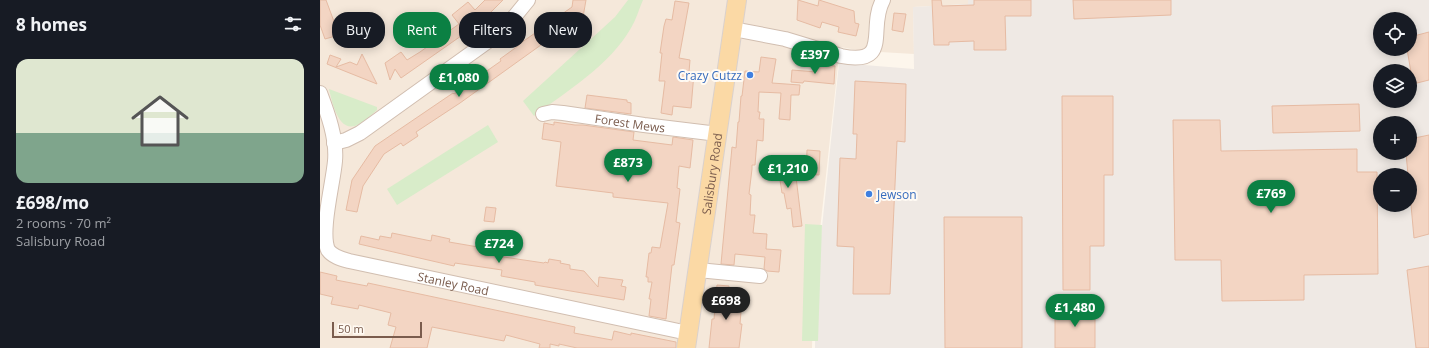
<!DOCTYPE html>
<html lang="en">
<head>
<meta charset="utf-8">
<style>
	:root { --surface:#171b24; --page:#242831; --text:#f1f3f6; --muted:#9ea1a6; --accent:#0b8043 }
	body { margin:0; font-family:"Open Sans",sans-serif; background:var(--page); color:var(--text); height:100vh; display:flex; flex-direction:column; font-size:15px; white-space:nowrap }
	* { box-sizing:border-box; margin:0 }
	p { font-size:13px; color:var(--muted) }
	.icon { flex:none; width:22px; height:22px; fill:none; stroke:currentColor; stroke-width:2; stroke-linecap:round; stroke-linejoin:round }
	.map { position:relative; flex:1; overflow:hidden }
	.side { display:flex; flex-direction:column; background:var(--surface); width:320px }
	.side>* { flex:none }
	.guide { position:absolute; left:12px; top:12px; width:380px; height:36px; display:flex; gap:8px }
	.buttons { position:absolute; left:1053px; top:12px; display:grid; gap:8px }
	.buttons a { display:grid; place-items:center; width:44px; height:44px; border-radius:50%; background:var(--surface); box-shadow:0 2px 10px #0003; font-size:20px }
	.scale { position:absolute; left:12px; bottom:10px; width:90px; box-sizing:border-box; padding-left:4px; border:2px solid #7a5c4d; border-top:0; font-size:11px; line-height:14px; white-space:nowrap; color:#7a5c4d; -webkit-text-stroke:3px #fffaf3; paint-order:stroke }
	.price { position:absolute; translate:-50% -34px; padding:0 9px; border-radius:14px; background:var(--accent); color:#fff; font-size:13px; line-height:26px; filter:drop-shadow(0 1px 2px #0008) }
	.price::after { content:''; position:absolute; left:50%; top:24px; width:12px; height:9px; margin-left:-6px; background:inherit; clip-path:polygon(0 0,100% 0,50% 100%) }
	.price.selected { background:#222; color:#fff }
	ul { padding:0; list-style:none }
	li { display:grid; align-content:center; gap:8px; height:212px; padding:0 16px }
	li span { display:grid; place-items:center; height:124px; border-radius:12px; color:#555 }
	li>.icon { margin-inline-start:auto }
	span .icon { width:72px; height:72px; fill:#fffc; stroke-width:1 }
	li b { font-size:17px }
	h2 { display:flex; justify-content:space-between; align-items:center; height:48px; padding:0 16px; font-size:17px }
	.tag { padding:0 14px; border-radius:16px; background:var(--surface); box-shadow:0 2px 10px #0003; font-size:14px; line-height:36px }
	.tag.selected { background:var(--accent); color:#fff }
	main { display:flex; flex:1; min-height:0 }
	.map>svg:first-child { display:block }
</style>
</head>
<body>
<main>
<section class="side">
<h2>8 homes<svg class="icon" aria-label="filters" viewBox="0 0 24 24"><path d="M4 7h16M4 17h16"/><circle cx="9" cy="7" r="2"/><circle cx="15" cy="17" r="2"/></svg></h2>
<ul>
<li><span style="background:linear-gradient(#dfe7d0 60%,#7fa58c 0)"><svg class="icon" aria-label="home" viewBox="0 0 24 24"><path d="M3 11l9-7 9 7M6 9v11h12V9"/></svg></span><div><b>£698/mo</b><p>2 rooms · 70 m²</p><p>Salisbury Road</p></div></li>
</ul>
</section>
<div class="map">
<svg width="1109" height="348" viewBox="0 0 1109 348">
	<rect width="100%" height="100%" fill="#fdf6ec"/>
	<path fill="#f5e8da" d="M0,0h648v4l-55,3 1,47 -51,-3 -23,-4 -26,238 -2,63h-492z"/>
	<path fill="#efe9e4" fill-rule="evenodd" d="M648,0h461v348h-614l1,-63 23,-222 75,6 -1,-62 55,-3zM1060,19h30v30h-30zM1060,71h30v30h-30zM1060,123h30v30h-30zM1060,175h30v30h-30z"/>
	<g fill="#d8ecc9">
		<path d="M308,0h15c-4,9 -7,20 -12,28 -22,38 -63,62 -97,88l-11,-15 92,-84z"/>
		<path d="M9,89l48,18v3c-6,5 -12,11 -18,14 -20,12 -27,-22 -30,-35z"/>
		<path d="M168,125l10,17 -101,63 -10,-16z"/>
		<path d="M485,224l17,1 -4,116h-16z"/>
	</g>
	<g fill="#f3d5c3" stroke="#e6bba3">
		<path d="M0,0h6l13,35 -14,4 -5,-14z"/>
		<path d="M165,0h18l-22,22 -80,56 -6,-9 -5,11 -5,-17 16,-11 6,8 13,-8 39,-28 -7,-9 16,-13 7,8z"/>
		<path d="M253,0h13l-3,17 -9,7 -1,-2 -113,81 -44,29 2,4 -15,10 -2,-3 -17,11 -21,32 -6,26 -11,-2 6,-30 23,-34 78,-53 1,1 47,-33 -1,-2 18,-13v-1l54,-38z"/>
		<path d="M478,0l20,6 1,-6 35,11 1,12 4,1 -3,12 -18,-4 1,-5 -17,-5 -2,6 -23,-8z"/>
		<path d="M612,0h9l1,6 32,-1v-5h57v16h-26l1,34h-32v-9l-25,1v3h-15z"/>
		<path d="M753,0h98v15l-97,4z"/>
		<path d="M355,1l14,2 -10,55 11,2 -1,12 5,1 -3,35 -18,-2 -1,9 -11,-2 4,-32h-6l3,-28h-2l4,-27 2,-7 6,1z"/>
		<path d="M574,13l12,1 -3,18 -11,-2z"/>
		<path d="M1109,32v48l-16,4 -6,-35h3v-12z"/>
		<path d="M42,54l15,30 -50,-20 3,-9 11,4 -5,8 14,-5 7,3z"/>
		<path d="M441,57l15,2 -4,24 28,2 -1,10h-8l-1,25 -11,-1 2,-26 -22,-1 -1,20h2l-1,7h5l-1,22 -6,-1 -2,25h-3v4l-3,25 2,1 -1,20h5l-2,18 14,1 -1,15 15,1 -2,22 -12,-1 -3,-2 1,-12 -30,-3 -1,11 -13,-1 11,-117 4,1 2,-26h1l2,-26h1l3,-25 14,1z"/>
		<path d="M497,64l18,2 -1,18 -30,-3 -1,2 -12,-1 1,-12 24,2z"/>
		<path d="M535,81l51,3 -1,58 -8,-1 -7,153h-37l1,-47 -17,-1 3,-88 16,1 1,-25h-4z"/>
		<path d="M267,95l40,5v2l4,1v11l-46,-6z"/>
		<path d="M742,96h51v79h-9v71h-14v44h-27z"/>
		<path d="M1039,104l1,27 -87,2 -1,-27z"/>
		<path d="M853,120h47l1,31 136,-2v23h20l1,102 -74,1v25l-82,1 -1,-41h-46z"/>
		<path d="M234,122l21,3h8l51,7 -1,8 39,5 1,-8 20,3 -3,28 -11,-2 -2,22 3,1 -4,33 4,1 -6,42h-2l-6,54 -17,-3 2,-17h-2l3,-17h-4v-5h-2l3,-24h2l1,-6 8,1 8,-45 -55,-6v-4l-57,-7 5,-44 -19,-3 2,-16 10,2z"/>
		<path d="M1109,135v99l-15,4 -4,-44v-19h-2l-2,-22h4v-14z"/>
		<path d="M487,150l13,1 -1,24 -13,-1z"/>
		<path d="M454,156h12l-1,22 11,-1 6,49 -9,1 -2,-19 -4,1 -3,-16h-2l-2,-13h-7z"/>
		<path d="M166,207l10,1 -2,14 -10,-1z"/>
		<path d="M624,217h78v131h-77z"/>
		<path d="M72,233l39,8 1,-6 18,4 -1,3 35,6 1,-7 9,2 -1,6 4,1v6l47,7 1,-1 3,1 1,-4 12,2 -1,2 10,2v4l14,2 14,16 1,-10 24,3 -2,6 5,1 -2,13 -89,-15v-3l-34,-6 1,-6 -47,-7 -1,3 -95,-22 2,-8 18,4 1,-4 11,2z"/>
		<path d="M1109,266v82h-13l-9,-78z"/>
		<path d="M0,272l17,4 -1,4 31,6 1,-3 207,44 -1,6 38,7 2,-9 17,4v-2l45,9v6h-99l-18,-4v2l-9,-2v4h-11l1,-4 -34,-9 -2,6 -72,-14 -5,21h-37l6,-21 -8,-2 3,-12 -32,-8 -1,4 -27,-5 2,-7 -13,-3z"/>
		<path d="M397,285l12,1v12l13,1 -2,25h2l-3,24h-30l3,-29h2z"/>
		<rect x="735" y="309" width="40" height="39"/>
	</g>
	<g fill="none" stroke-linecap="round" stroke-linejoin="round">
		<defs>
			<g id="minor">
				<path d="M413,29l52,10 56,17c52,10 26,-28 42,-56"/>
				<path id="s1" d="M0,93c8,21 17,46 15,68 -2,23 -15,71 -7,89 5,7 14,9 21,11l339,72"/>
				<path id="s2" d="M223,114l9,-2 11,1 81,12 74,9"/>
				<path d="M14,143l12,-3 14,-7 131,-94 24,-23 13,-16"/>
				<path d="M378,270l62,6"/>
			</g>
			<g id="major">
				<path id="s3" d="M366,348l51,-348"/>
			</g>
		</defs>
		<use href="#minor" stroke="#d1beb0" stroke-width="16"/>
		<use href="#major" stroke="#dad1cd" stroke-width="20"/>
		<use href="#minor" stroke="#fff" stroke-width="14"/>
		<use href="#major" stroke="#fbd9a5" stroke-width="18"/>
	</g>
	<g fill="#3f7fe0" stroke="#fffaf3" stroke-width="1.5">
		<circle cx="430" cy="75" r="4"/>
		<circle cx="549" cy="194" r="4"/>
	</g>
	<g text-anchor="middle" dominant-baseline="central" stroke-width="4" stroke-linejoin="round" paint-order="stroke">
		<g font-size="12" fill="#366cbe" stroke="#fffaf3" text-anchor="end">
			<text x="422" y="75">Crazy Cutzz</text>
			<text x="557" y="194" text-anchor="start">Jewson</text>
		</g>
		<g font-size="12" fill="#7a5c4d" stroke="#fffaf3">
			<text stroke="none"><textPath href="#s2" startOffset="88">Forest Mews</textPath></text>
			<text stroke="none"><textPath href="#s3" startOffset="176">Salisbury Road</textPath></text>
			<text stroke="none"><textPath href="#s1" startOffset="291">Stanley Road</textPath></text>
		</g>
	</g>
</svg>
<div class="buttons">
<a><svg class="icon" aria-label="locate" viewBox="0 0 24 24"><circle cx="12" cy="12" r="6"/><path d="M12 2v4M12 18v4M2 12h4M18 12h4"/></svg></a>
<a><svg class="icon" aria-label="layers" viewBox="0 0 24 24"><path d="M12 4l9 5-9 5-9-5zM3 14l9 5 9-5"/></svg></a>
<a>+</a>
<a>−</a>
</div>
<div class="scale">50 m</div>
<b class="price" style="left:495px;top:75px">£397</b>
<b class="price" style="left:139px;top:98px">£1,080</b>
<b class="price" style="left:308px;top:183px">£873</b>
<b class="price" style="left:468px;top:189px">£1,210</b>
<b class="price" style="left:951px;top:214px">£769</b>
<b class="price" style="left:179px;top:264px">£724</b>
<b class="price selected" style="left:406px;top:321px">£698</b>
<b class="price" style="left:755px;top:328px">£1,480</b>
<div class="guide">
<a class="tag">Buy</a>
<a class="tag selected">Rent</a>
<a class="tag">Filters</a>
<a class="tag">New</a>
</div>
</div>
</main>
</body>
</html>
